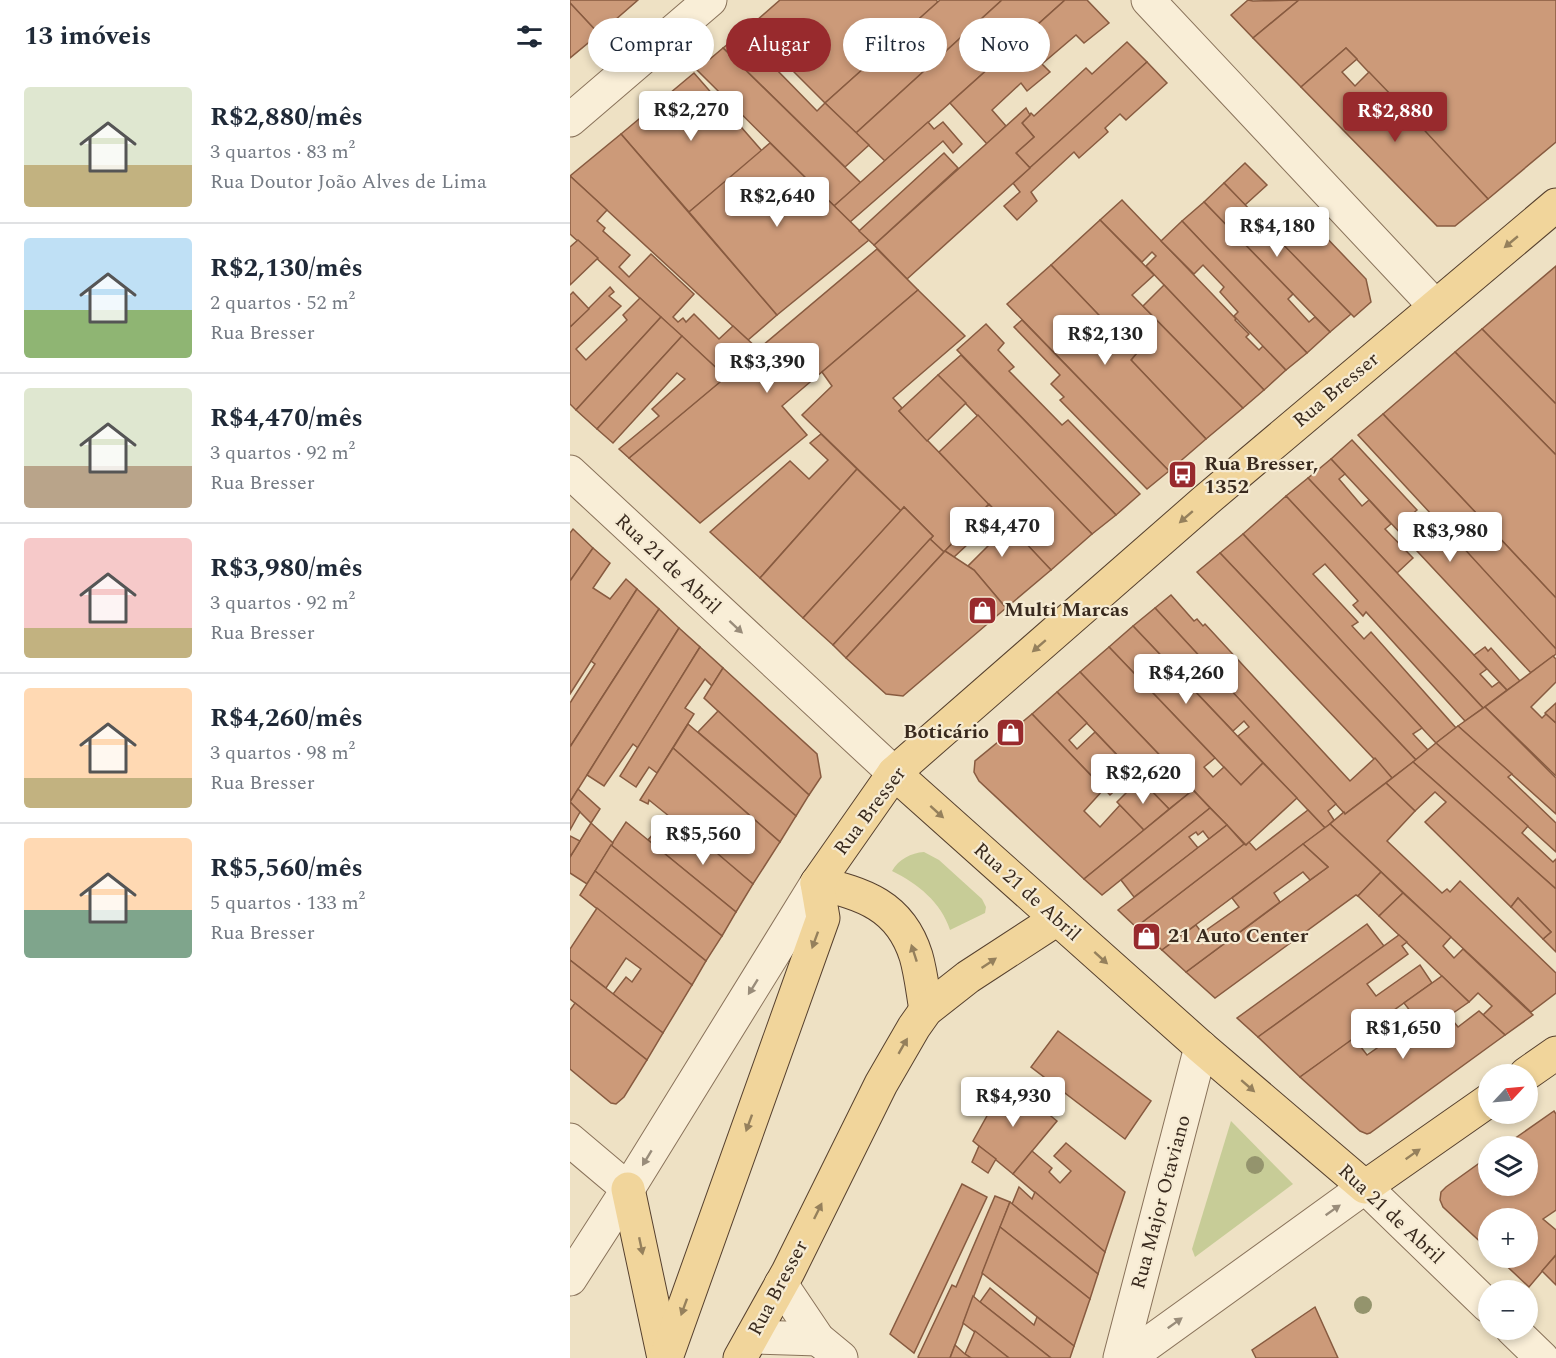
<!DOCTYPE html>
<html lang="pt">
<head>
<meta charset="utf-8">
<style>
	:root { --surface:#fff; --page:#f2f2f3; --text:#1f2937; --muted:#747a83; --line:#e0e1e3; --accent:#982a2d }
	body { margin:0; font-family:Spectral,serif; background:var(--page); color:var(--text); height:100vh; display:flex; flex-direction:column; font-size:22px; white-space:nowrap }
	* { box-sizing:border-box; margin:0 }
	p { font-size:20px; color:var(--muted) }
	.icon { flex:none; width:33px; height:33px; fill:none; stroke:currentColor; stroke-width:2; stroke-linecap:round; stroke-linejoin:round }
	.map { position:relative; flex:1; overflow:hidden }
	.panel { display:flex; flex-direction:column; background:var(--surface); width:570px }
	.panel>* { flex:none }
	.hud { position:absolute; left:18px; top:18px; width:570px; height:54px; display:flex; gap:12px }
	.needle { width:39px; rotate:64deg }
	.buttons { position:absolute; left:908px; top:1064px; display:grid; gap:12px }
	.buttons a { display:grid; place-items:center; width:60px; height:60px; border-radius:50%; background:var(--surface); box-shadow:0 3px 9px #0003; font-size:30px }
	.price { position:absolute; translate:-50% -51px; padding:0 14px; border-radius:6px; background:#fff; color:#222; font-size:20px; line-height:39px; filter:drop-shadow(0 2px 3px #0008) }
	.price::after { content:''; position:absolute; left:50%; top:36px; width:18px; height:14px; margin-left:-9px; background:inherit; clip-path:polygon(0 0,100% 0,50% 100%) }
	.price.active { background:var(--accent); color:#fff }
	ul { padding:0; list-style:none }
	li { display:flex; align-items:center; gap:18px; height:150px; padding:0 24px }
	li+li { border-top:2px solid var(--line) }
	li span { display:grid; place-items:center; flex:none; width:168px; height:120px; border-radius:6px; color:#555 }
	li>.icon { margin-inline-start:auto }
	span .icon { width:72px; height:72px; fill:#fffc; stroke-width:1 }
	li b { font-size:26px }
	h2 { display:flex; justify-content:space-between; align-items:center; height:72px; padding:0 24px; font-size:26px }
	.tag { padding:0 21px; border-radius:27px; background:var(--surface); box-shadow:0 3px 9px #0003; font-size:21px; line-height:54px }
	.tag.active { background:var(--accent); color:#fff }
	main { display:flex; flex:1; min-height:0 }
	.map>svg:first-child { display:block }
</style>
</head>
<body>
<main>
<section class="panel">
<h2>13 imóveis<svg class="icon" aria-label="filters" viewBox="0 0 24 24"><path d="M4 7h16M4 17h16"/><circle cx="9" cy="7" r="2"/><circle cx="15" cy="17" r="2"/></svg></h2>
<ul>
<li><span style="background:linear-gradient(#dfe7d0 65%,#c2b280 0)"><svg class="icon" aria-label="home" viewBox="0 0 24 24"><path d="M3 11l9-7 9 7M6 9v11h12V9"/></svg></span><div><b>R$2,880/mês</b><p>3 quartos · 83 m²</p><p>Rua Doutor João Alves de Lima</p></div></li>
<li><span style="background:linear-gradient(#bfe0f5 60%,#8fb573 0)"><svg class="icon" aria-label="home" viewBox="0 0 24 24"><path d="M3 11l9-7 9 7M6 9v11h12V9"/></svg></span><div><b>R$2,130/mês</b><p>2 quartos · 52 m²</p><p>Rua Bresser</p></div></li>
<li><span style="background:linear-gradient(#dfe7d0 65%,#b9a48a 0)"><svg class="icon" aria-label="home" viewBox="0 0 24 24"><path d="M3 11l9-7 9 7M6 9v11h12V9"/></svg></span><div><b>R$4,470/mês</b><p>3 quartos · 92 m²</p><p>Rua Bresser</p></div></li>
<li><span style="background:linear-gradient(#f6c9c9 75%,#c2b280 0)"><svg class="icon" aria-label="home" viewBox="0 0 24 24"><path d="M3 11l9-7 9 7M6 9v11h12V9"/></svg></span><div><b>R$3,980/mês</b><p>3 quartos · 92 m²</p><p>Rua Bresser</p></div></li>
<li><span style="background:linear-gradient(#ffd9b3 75%,#c2b280 0)"><svg class="icon" aria-label="home" viewBox="0 0 24 24"><path d="M3 11l9-7 9 7M6 9v11h12V9"/></svg></span><div><b>R$4,260/mês</b><p>3 quartos · 98 m²</p><p>Rua Bresser</p></div></li>
<li><span style="background:linear-gradient(#ffd9b3 60%,#7fa58c 0)"><svg class="icon" aria-label="home" viewBox="0 0 24 24"><path d="M3 11l9-7 9 7M6 9v11h12V9"/></svg></span><div><b>R$5,560/mês</b><p>5 quartos · 133 m²</p><p>Rua Bresser</p></div></li>
</ul>
</section>
<div class="map">
<svg width="986" height="1358" viewBox="0 0 986 1358">
	<rect width="100%" height="100%" fill="#eee1c4"/>
	<g fill="#c7cc97">
		<path d="M354,852l15,8 43,39 4,8 -1,6 -35,17c-9,-28 -32,-46 -58,-59 7,-12 19,-18 32,-19z"/>
		<path d="M661,1121l62,63 -98,73 -3,-8z"/>
	</g>
	<g fill="#cc9a79" stroke="#885b40" stroke-width="1.5">
		<path d="M0,0h68l-39,34 -29,-31z"/>
		<path d="M210,0h156l2,2 -113,101 -76,-76z"/>
		<path d="M370,0h62l-146,133 -31,-30z"/>
		<path d="M432,0h63l-180,161 -29,-28z"/>
		<path d="M495,0h22l22,23 -25,20 -8,-8 -34,29 8,8 -23,19 -6,-8 -29,27 14,16 -19,18 -37,-41z"/>
		<path d="M678,0l5,1 46,-1 -46,38 -22,-23z"/>
		<path d="M729,0h257v142l-68,57 -142,-151 -45,39 -48,-49z"/>
		<path d="M0,3l29,31 -29,24z"/>
		<path d="M179,27l37,36 -9,7 40,41 8,-8 44,42 -24,22 -122,-119z"/>
		<path d="M557,42l20,20 -117,106 -14,-15 18,-16 -12,-14 9,-10 3,3 52,-48 6,6z"/>
		<path d="M153,48l138,135 -27,23 -137,-136z"/>
		<path d="M776,48l11,11 -15,13 13,14 14,-14 26,27 -15,14 7,7 15,-14 86,93 -33,27h-18l-136,-139z"/>
		<path d="M577,62l20,21 -41,37 -6,-6 -15,14 3,4 -29,26 -5,-6 -43,40 6,9 -20,19 -13,-14 16,-14 -7,-9z"/>
		<path d="M124,73l68,78 -73,61 -68,-78z"/>
		<path d="M456,108l4,7 -8,8 12,14 -18,16 14,15 -123,111 -33,-34z"/>
		<path d="M358,122l6,7 9,-7 19,22 -9,9 -10,-12 -93,81 -16,-16z"/>
		<path d="M51,134l156,181 -29,25 -178,-164z"/>
		<path d="M200,143l99,97 -92,75 -88,-103z"/>
		<path d="M374,153l14,15 -84,77 -15,-14z"/>
		<path d="M675,163l22,22 -22,20 -21,-22z"/>
		<path d="M0,176l37,34 -10,11 8,7 -2,3 27,24 -11,12 10,10 22,-23 43,40 -21,23 5,5 5,-4 3,4 8,-8 25,25 14,-13 25,23 -32,28 -156,-143z"/>
		<path d="M654,183l127,131 -21,18 -126,-130z"/>
		<path d="M552,200l114,119 -1,1 14,14 -3,3 13,13 4,-4 23,24 -22,20 -118,-124 10,-10 -4,-4 -10,10 -42,-42z"/>
		<path d="M634,202l89,92 -5,5 21,23 6,-5 15,15 -23,21 -125,-132z"/>
		<path d="M728,208l68,71 5,23 -17,15 -82,-84z"/>
		<path d="M530,220l54,55 -22,20 111,113 -37,31 -75,-79 5,-6 -85,-89z"/>
		<path d="M612,221l125,132 -21,17 -52,-54 4,-4 -18,-20 4,-5 -21,-22 -9,9 -33,-33z"/>
		<path d="M8,240l20,18 -28,27v-38z"/>
		<path d="M307,249l41,41 -136,116 25,29 -107,88 -71,-65z"/>
		<path d="M481,265l85,89 -5,6 75,79 -37,32 -162,-167z"/>
		<path d="M986,266v138l-74,-75z"/>
		<path d="M594,285l100,105 -21,18 -100,-102z"/>
		<path d="M40,287l4,5 -5,4 12,10 -45,43 10,11 41,-40 -4,-5 17,-17 21,19 -85,93 -6,-6v-77z"/>
		<path d="M348,290l47,46 -72,62 9,10 -3,3 90,93 -45,48 -14,-13 3,-3 -29,-29 -3,4 -99,-96 30,-29 -10,-14z"/>
		<path d="M3,292l16,17 -19,18v-32z"/>
		<path d="M91,317l21,19 -85,93 -21,-19z"/>
		<path d="M452,320l147,151 -22,18 -87,-89 4,-3 -13,-13 9,-9 -46,-48z"/>
		<path d="M416,324l18,19 -6,7 16,17 -5,4 53,54 6,-5 72,74 -24,21 -159,-165z"/>
		<path d="M912,329l74,75v51l-101,-103z"/>
		<path d="M112,336l44,41 -97,81 -10,-9 40,-33 -7,-7 33,-30 -8,-6 -64,70 -16,-14z"/>
		<path d="M885,352l101,103v143l-173,-184z"/>
		<path d="M391,355l155,160 -24,19 -154,-159z"/>
		<path d="M368,375l28,28 -39,38 -28,-30z"/>
		<path d="M813,414l173,184v51l-198,-214z"/>
		<path d="M408,415l114,119 -41,36 -112,-118z"/>
		<path d="M251,434l36,35 -97,109 -50,-46 80,-71 19,18 19,-19 -18,-17z"/>
		<path d="M782,440l65,70 -8,7 25,28 15,-13 107,117v5l-25,19 -200,-214z"/>
		<path d="M761,459l14,15 -6,5 23,27 7,-6 22,24 -6,5 28,29 -16,15 -89,-95z"/>
		<path d="M287,469l44,42 -98,107 -43,-40z"/>
		<path d="M738,478l179,191 -7,5 12,13 7,-5 8,8 -24,18 -197,-212z"/>
		<path d="M716,496l197,212 -18,13 -99,-109 -3,4 -10,-11 5,-4 -33,-37 -12,10 45,48 -6,4 12,13 7,-7 85,96 -20,15 -14,-15 -179,-194z"/>
		<path d="M419,504l62,66 -45,38 -32,-38 -6,-4 25,-25 -10,-11 -29,27 -9,-6z"/>
		<path d="M334,507l29,29 -100,109 -30,-27z"/>
		<path d="M3,529l20,19 -23,33v-48z"/>
		<path d="M673,534l179,194 -9,6 15,16 -12,10 -196,-207z"/>
		<path d="M360,539l14,13 -98,106 -13,-13z"/>
		<path d="M23,548l17,15 -17,25 17,11 16,-20 11,10 -67,105v-113z"/>
		<path d="M375,551l29,19 32,38 -103,88 -17,-2 -40,-36z"/>
		<path d="M650,553l196,207 -24,18 -195,-206z"/>
		<path d="M67,589l22,20 -89,138v-44l25,-39 -4,-3z"/>
		<path d="M601,595l23,26 3,-2 6,7 2,-2 145,157 25,-23 17,20 -47,36 -190,-206z"/>
		<path d="M585,608l181,196 -8,7 6,9 -4,4 -5,4 -87,-92 11,-9 -5,-6 -11,10 -100,-105z"/>
		<path d="M89,609l20,19 -109,174v-55z"/>
		<path d="M563,626l130,137 -22,22 -132,-138z"/>
		<path d="M109,628l21,19 -62,101 -5,-4 -29,42 -17,-11z"/>
		<path d="M130,647l23,21 -11,18 -7,-7 -20,29 9,6 -37,59 -8,-6 -13,20 -16,-11z"/>
		<path d="M539,647l106,111 -11,9 9,10 11,-10 17,18 22,-22 34,35 -51,47 -166,-173z"/>
		<path d="M915,647l3,4 3,-3 29,33 -13,9 -33,-35z"/>
		<path d="M983,656l3,3v23l-25,25 11,11 4,-4 10,9v53l-71,-69z"/>
		<path d="M153,668l94,86 4,23 -12,18 -105,-97z"/>
		<path d="M510,672l113,118 -24,19 -112,-117z"/>
		<path d="M487,692l30,31 -18,17 8,9 18,-17 39,41 -24,22 -78,-81z"/>
		<path d="M986,703v20l-11,-10z"/>
		<path d="M915,707l71,71v36l-98,-88z"/>
		<path d="M148,711l91,84 -13,21 -98,-84z"/>
		<path d="M462,714l72,75 -20,22 16,16 20,-22 24,25 -60,49 -105,-98 -5,-9 1,-11z"/>
		<path d="M118,724l108,92 -16,26 -107,-94z"/>
		<path d="M888,726l54,48 -4,3 48,46v29l-120,-109z"/>
		<path d="M866,743l92,83 -6,7 31,29 3,-3v30l-143,-127z"/>
		<path d="M103,748l107,94 -27,42 -104,-84 -1,4 -8,-4z"/>
		<path d="M843,762l143,127v63l-13,-13 8,-7 -33,-34 -7,9 -86,-85 21,-20 -11,-10 -20,19 -29,-28z"/>
		<path d="M570,779l29,30 -25,21 -27,-28z"/>
		<path d="M816,783l29,28 -28,30 55,52 5,-4 3,3 10,-11 96,92v20l-25,19 -201,-188 14,-12 1,2z"/>
		<path d="M8,789l22,20 -9,14 -21,-21z"/>
		<path d="M623,790l17,18 -108,87 -18,-16z"/>
		<path d="M0,802l10,10 -10,18z"/>
		<path d="M640,808l17,17 -18,14 -6,-8 -5,4 -2,-3 -7,5 9,11 -64,49 -13,-17z"/>
		<path d="M738,810l17,18 -163,122 -26,-23 108,-83 2,1 3,-3 7,8z"/>
		<path d="M95,820l40,35 6,-7 42,36 -17,28 -88,-72z"/>
		<path d="M56,822l110,90 -14,24 -111,-91z"/>
		<path d="M21,823l22,20 -26,41 -17,-11v-16z"/>
		<path d="M760,824l51,48 -23,24 -2,-1 -141,103 -29,-26 142,-105 -25,-23z"/>
		<path d="M657,825l17,19 -108,83 -18,-17z"/>
		<path d="M0,836l10,5 -10,16z"/>
		<path d="M733,844l25,23 -18,13 -7,-8 -29,21 6,9 -94,70 -24,-22 34,-25 6,8 37,-26 -7,-9z"/>
		<path d="M41,845l111,91 -16,25 -111,-90z"/>
		<path d="M25,871l111,90 -14,24 -112,-90z"/>
		<path d="M811,872l22,21 -24,23 -21,-20z"/>
		<path d="M833,893l48,44 -8,9 11,12 9,-9 70,66 -28,20 -22,-20 9,-9 -14,-13 -9,9 -90,-86z"/>
		<path d="M948,898l33,34 -8,7 -32,-32z"/>
		<path d="M27,908l95,77 -29,48 -50,-39 13,-17 6,5 9,-13 -15,-11 -20,30 -36,-28v-11z"/>
		<path d="M797,924l17,22 -126,91 -21,-19z"/>
		<path d="M829,935l8,7 -5,4 6,8 -41,30 9,12 44,-31 12,18 -132,94 -42,-40z"/>
		<path d="M0,960l93,73 -16,27 -77,-61z"/>
		<path d="M872,976l27,26 -20,14 9,11 21,-16 26,24 -135,98 -3,1 -7,-3 -60,-54 54,-39 13,17 50,-35 -13,-17z"/>
		<path d="M5,1003l72,57 -23,37 -8,7 -5,-1 -41,-34v-59z"/>
		<path d="M488,1031l93,70 -26,38 -94,-72z"/>
		<path d="M437,1080l50,41 -44,53 -40,-33z"/>
		<path d="M984,1111l2,3v96l-13,9 13,11v25l-27,32 -32,-30h30v-39h-39v31l-45,-42 -3,-7 1,-8 5,-5 42,-30v28h39v-39h-23z"/>
		<path d="M496,1143l59,49 -20,60 -92,-78 19,-23 20,17 -3,4 11,11 11,-12 -17,-15z"/>
		<path d="M409,1146l17,13 -8,14 -16,-11z"/>
		<path d="M392,1184l25,13 -73,156 -24,-19z"/>
		<path d="M449,1187l13,12 3,-7 70,60 -7,22 -86,-70z"/>
		<path d="M425,1196l15,6 -60,156h-31l-1,-1 34,-72 4,2z"/>
		<path d="M440,1202l88,72 -8,25 -90,-72z"/>
		<path d="M430,1227l90,72 -16,47 -92,-73z"/>
		<path d="M986,1255v30l-14,-14z"/>
		<path d="M420,1288l44,37 3,-8 37,29 -4,12h-19l-71,-56z"/>
		<path d="M403,1296l7,6 71,56h-42l-46,-35z"/>
		<path d="M745,1307l23,51h-82l-4,-8z"/>
		<path d="M405,1331l34,27h-38l-6,-4z"/>
		<path d="M385,1345l10,9 6,4h-21z"/>
	</g>
	<g fill="none" stroke-linecap="round" stroke-linejoin="round">
		<defs>
			<g id="minor">
				<path d="M578,0l287,306"/>
				<path d="M0,120l140,-120"/>
				<path d="M0,472l324,301"/>
				<path d="M0,1140l58,49"/>
				<path d="M0,1279l58,-90 189,-306"/>
				<path d="M211,1284l37,55 23,19"/>
				<path d="M942,1329l30,29"/>
				<path d="M182,1337l66,2"/>
				<path d="M550,1358l81,-311"/>
				<path d="M558,1358l237,-171 123,119"/>
			</g>
			<g id="major">
				<path d="M324,773l307,274 164,140 123,-86"/>
				<path d="M247,883c46,11 83,22 99,73 5,17 7,37 10,54"/>
				<path d="M956,1074l30,-21"/>
				<path d="M58,1189l36,169"/>
				<path d="M96,1358l157,-440 -6,-35 77,-110 311,-272 351,-296"/>
				<path d="M170,1358l48,-86 93,-188 33,-57 12,-17 42,-33 89,-58"/>
			</g>
		</defs>
		<use href="#minor" stroke="#89725a" stroke-width="35"/>
		<use href="#major" stroke="#56402e" stroke-width="35"/>
		<use href="#minor" stroke="#f9eed7" stroke-width="33"/>
		<use href="#major" stroke="#f1d59b" stroke-width="33"/>
	</g>
	<g fill="#94946d">
		<circle cx="685" cy="1165" r="9"/>
		<circle cx="793" cy="1305" r="9"/>
	</g>
	<defs><path id="oneway-solid" d="M-6-.8H1V-3.2L6.5 0L1 3.2V.8H-6Z" transform="scale(1.5)"/></defs>
	<g fill="#95805c">
		<use href="#oneway-solid" transform="translate(941 242) rotate(140)"/>
		<use href="#oneway-solid" transform="translate(616 517) rotate(139)"/>
		<use href="#oneway-solid" transform="translate(469 646) rotate(139)"/>
		<use href="#oneway-solid" transform="translate(367 812) rotate(42)"/>
		<use href="#oneway-solid" transform="translate(245 940) rotate(110)"/>
		<use href="#oneway-solid" transform="translate(344 953) rotate(-108)"/>
		<use href="#oneway-solid" transform="translate(531 958) rotate(42)"/>
		<use href="#oneway-solid" transform="translate(419 963) rotate(-34)"/>
		<use href="#oneway-solid" transform="translate(333 1046) rotate(-60)"/>
		<use href="#oneway-solid" transform="translate(678 1086) rotate(41)"/>
		<use href="#oneway-solid" transform="translate(179 1123) rotate(110)"/>
		<use href="#oneway-solid" transform="translate(843 1154) rotate(-35)"/>
		<use href="#oneway-solid" transform="translate(248 1211) rotate(-64)"/>
		<use href="#oneway-solid" transform="translate(71 1246) rotate(78)"/>
		<use href="#oneway-solid" transform="translate(114 1307) rotate(110)"/>
	</g>
	<g fill="#998c7a">
		<use href="#oneway-solid" transform="translate(166 627) rotate(43)"/>
		<use href="#oneway-solid" transform="translate(183 987) rotate(122)"/>
		<use href="#oneway-solid" transform="translate(77 1158) rotate(121)"/>
		<use href="#oneway-solid" transform="translate(763 1210) rotate(-35)"/>
		<use href="#oneway-solid" transform="translate(605 1323) rotate(-36)"/>
	</g>
	<defs>
		<symbol id="bus-square" viewBox="-11 -11 22 22"><rect x="-9" y="-9" width="18" height="18" rx="4" fill="#982a2d" stroke="#f6ebd3"/><path d="M-5-6H5V4H4V6H2V4H-2V6H-4V4H-5ZM-3.5-4V0h7V-4ZM-3.5 1.2v1.5H-2V1.2ZM2 1.2v1.5H3.5V1.2Z" fill="#fff"/></symbol>
		<symbol id="shop-square" viewBox="-11 -11 22 22"><rect x="-9" y="-9" width="18" height="18" rx="4" fill="#982a2d" stroke="#f6ebd3"/><path d="M-5-2.5h2.3a2.7 3.5 0 0 1 5.4 0H5L5.5 6h-11ZM-1.5-2.5h3a1.5 2.3 0 0 0-3 0Z" fill="#fff"/></symbol>
	</defs>
	<g fill-rule="evenodd">
		<use href="#bus-square" x="596" y="458" width="33" height="33"/>
		<use href="#shop-square" x="396" y="594" width="33" height="33"/>
		<use href="#shop-square" x="424" y="716" width="33" height="33"/>
		<use href="#shop-square" x="560" y="920" width="33" height="33"/>
	</g>
	<g text-anchor="middle" dominant-baseline="central" stroke-width="4.5" stroke-linejoin="round" paint-order="stroke">
		<g font-size="20" fill="#392a1e" stroke="#f6ebd3">
			<text transform="translate(766 390) rotate(-40)">Rua Bresser</text>
			<text transform="translate(98 564) rotate(43)">Rua 21 de Abril</text>
			<text transform="translate(300 811) rotate(-53)">Rua Bresser</text>
			<text transform="translate(457 892) rotate(42)">Rua 21 de Abril</text>
			<text transform="translate(591 1202) rotate(-75)">Rua Major Otaviano</text>
			<text transform="translate(821 1214) rotate(43)">Rua 21 de Abril</text>
			<text transform="translate(208 1288) rotate(-62)">Rua Bresser</text>
		</g>
		<g font-size="20" font-weight="bold" fill="#392a1e" stroke="#f6ebd3" text-anchor="start">
			<text x="634" y="464">Rua Bresser,<tspan x="634" dy="23">1352</tspan></text>
			<text x="434" y="610">Multi Marcas</text>
			<text x="419" y="732" text-anchor="end">Boticário</text>
			<text x="598" y="936">21 Auto Center</text>
		</g>
	</g>
</svg>
<div class="buttons">
<a><svg class="needle" viewBox="-14 -14 28 28"><path d="M0-13l5 13h-10z" fill="#e53935"/><path d="M0 13l5-13h-10z" fill="#747a83"/></svg></a>
<a><svg class="icon" aria-label="layers" viewBox="0 0 24 24"><path d="M12 4l9 5-9 5-9-5zM3 14l9 5 9-5"/></svg></a>
<a>+</a>
<a>−</a>
</div>
<b class="price" style="left:121px;top:142px">R$2,270</b>
<b class="price active" style="left:825px;top:143px">R$2,880</b>
<b class="price" style="left:207px;top:228px">R$2,640</b>
<b class="price" style="left:707px;top:258px">R$4,180</b>
<b class="price" style="left:535px;top:366px">R$2,130</b>
<b class="price" style="left:197px;top:394px">R$3,390</b>
<b class="price" style="left:432px;top:558px">R$4,470</b>
<b class="price" style="left:880px;top:563px">R$3,980</b>
<b class="price" style="left:616px;top:705px">R$4,260</b>
<b class="price" style="left:573px;top:805px">R$2,620</b>
<b class="price" style="left:133px;top:866px">R$5,560</b>
<b class="price" style="left:833px;top:1060px">R$1,650</b>
<b class="price" style="left:443px;top:1128px">R$4,930</b>
<div class="hud">
<a class="tag">Comprar</a>
<a class="tag active">Alugar</a>
<a class="tag">Filtros</a>
<a class="tag">Novo</a>
</div>
</div>
</main>
</body>
</html>
